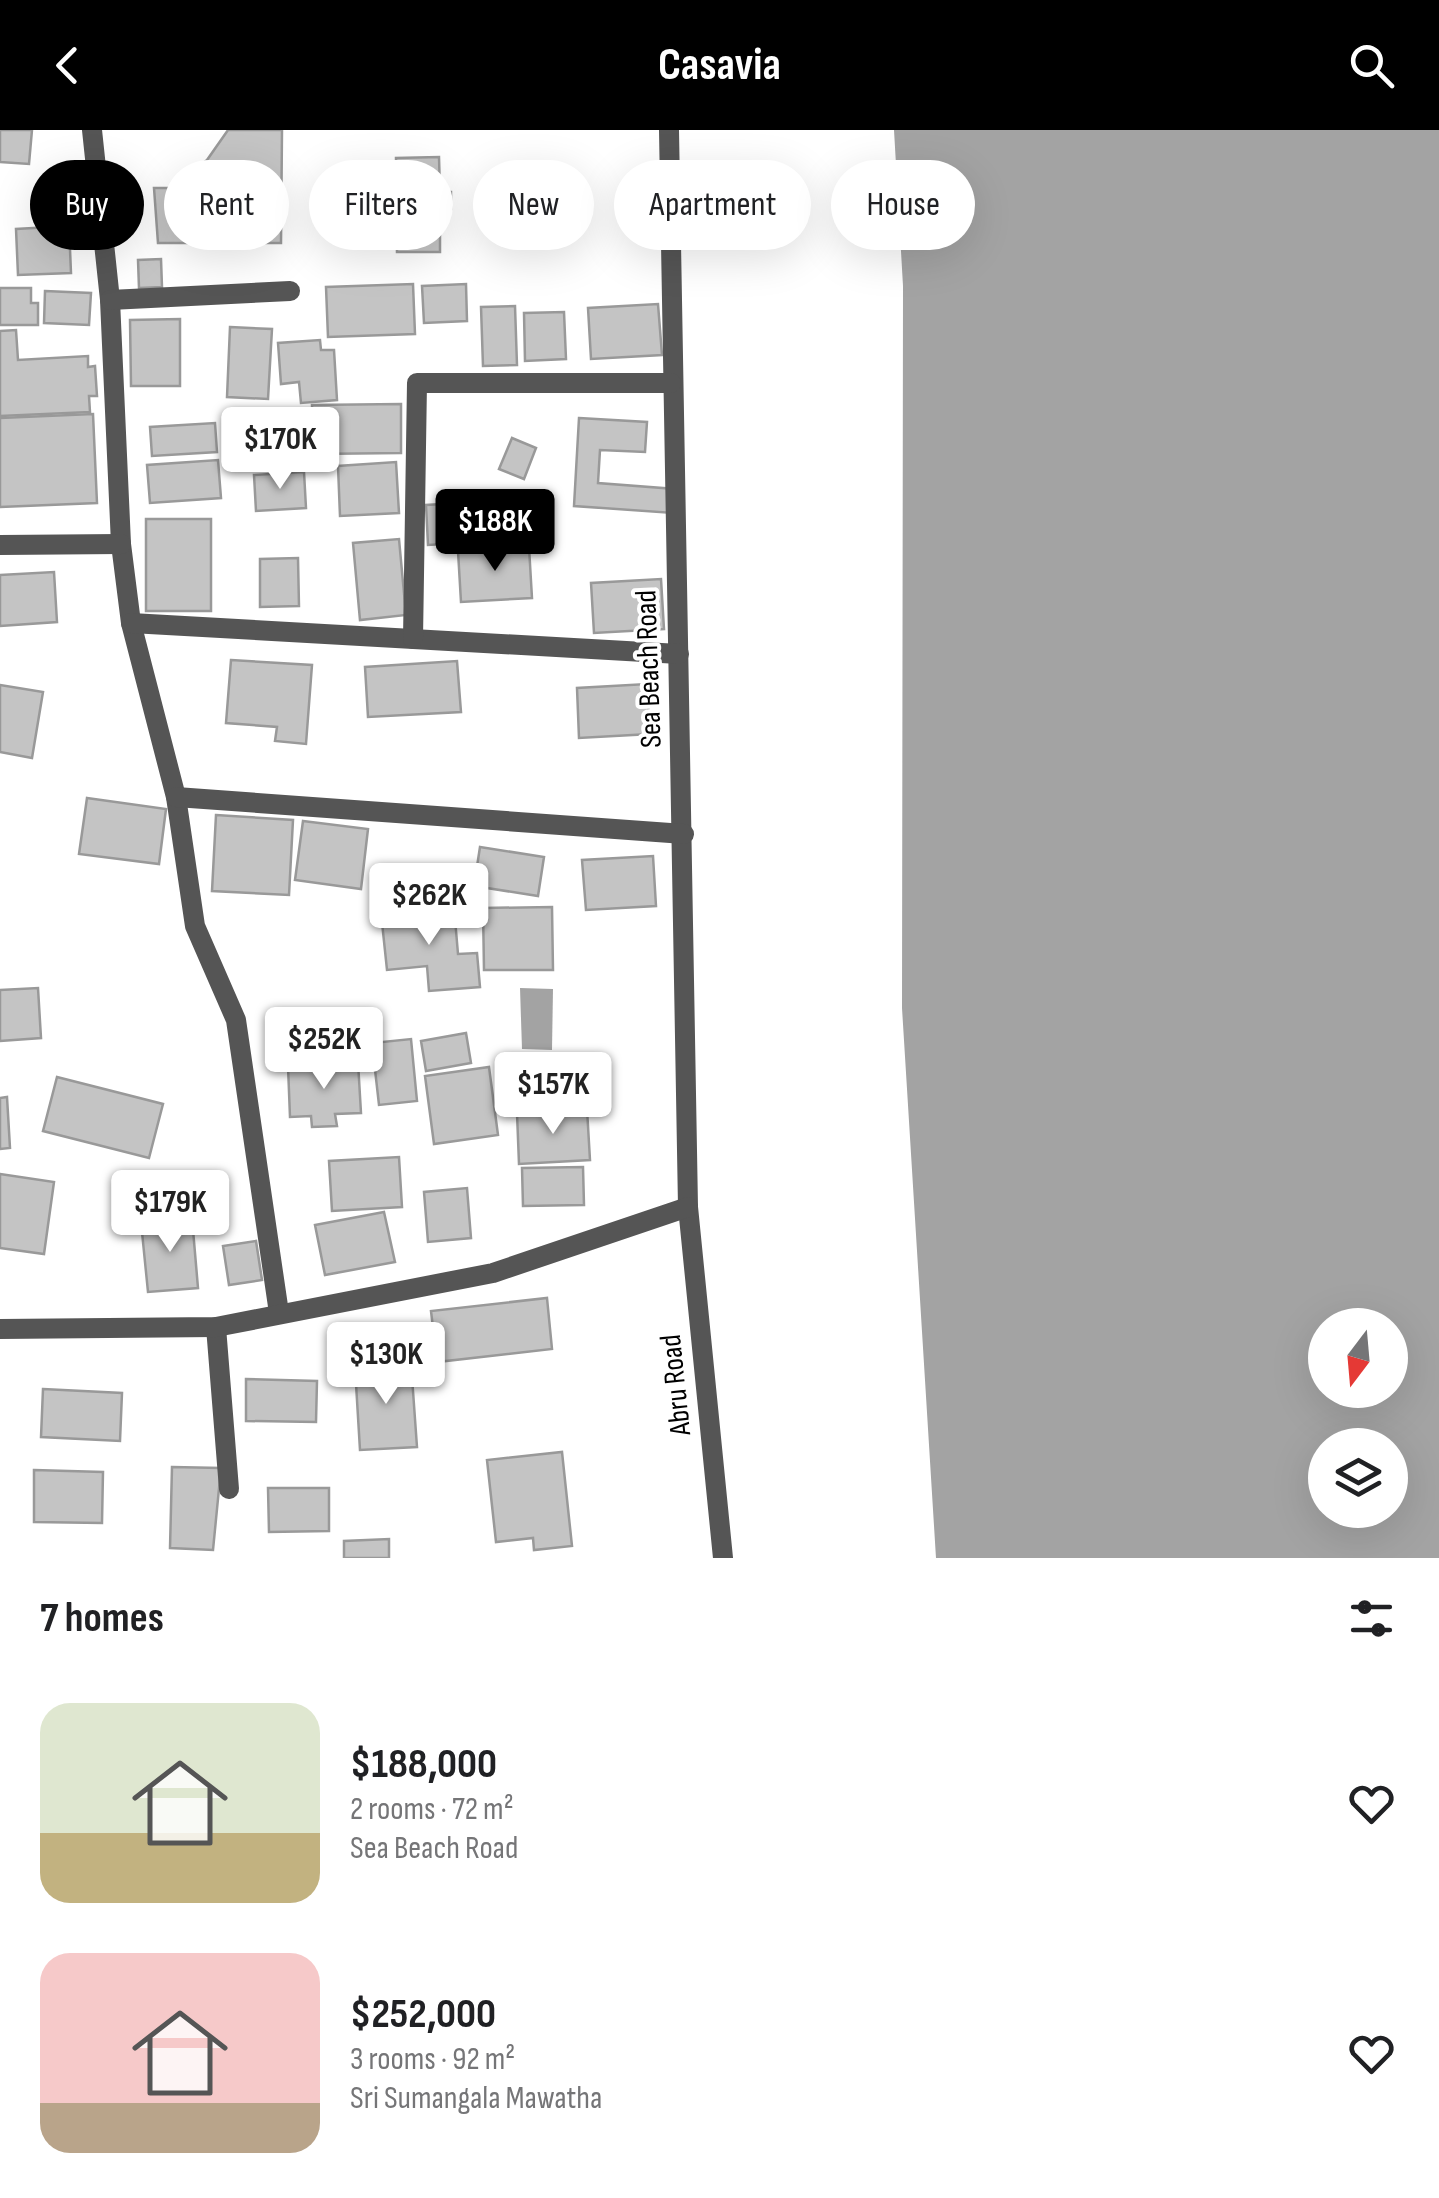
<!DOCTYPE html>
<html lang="en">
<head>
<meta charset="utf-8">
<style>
	:root { --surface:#fff; --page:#f6f6f6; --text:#202124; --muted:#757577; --accent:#000 }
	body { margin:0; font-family:"Sofia Sans Condensed",sans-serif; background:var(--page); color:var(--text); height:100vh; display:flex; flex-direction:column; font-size:38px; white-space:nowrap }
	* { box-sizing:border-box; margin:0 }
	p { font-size:32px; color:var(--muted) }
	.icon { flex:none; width:55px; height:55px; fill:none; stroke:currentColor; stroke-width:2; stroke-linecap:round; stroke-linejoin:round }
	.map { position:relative; height:1428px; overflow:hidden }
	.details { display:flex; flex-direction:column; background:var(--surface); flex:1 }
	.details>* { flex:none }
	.hud { position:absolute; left:30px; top:30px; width:1380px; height:90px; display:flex; gap:20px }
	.needle { width:65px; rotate:196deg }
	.tools { position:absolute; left:1308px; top:1178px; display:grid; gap:20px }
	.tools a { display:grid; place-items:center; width:100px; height:100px; border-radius:50%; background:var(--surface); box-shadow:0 10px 40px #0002; font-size:50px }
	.price { position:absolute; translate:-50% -85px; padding:0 22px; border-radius:10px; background:#fff; color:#222; font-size:32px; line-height:65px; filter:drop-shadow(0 2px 5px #0008) }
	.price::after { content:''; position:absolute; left:50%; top:60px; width:30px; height:22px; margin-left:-15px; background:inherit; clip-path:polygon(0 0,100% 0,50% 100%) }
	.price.active { background:var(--accent); color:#fff }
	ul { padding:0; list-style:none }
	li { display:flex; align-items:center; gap:30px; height:250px; padding:0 40px }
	li span { display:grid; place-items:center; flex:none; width:280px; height:200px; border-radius:30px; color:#555 }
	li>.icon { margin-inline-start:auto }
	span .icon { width:120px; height:120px; fill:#fffc; stroke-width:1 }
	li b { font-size:42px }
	h2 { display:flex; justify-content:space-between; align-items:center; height:120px; padding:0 40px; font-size:42px }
	.pill { padding:0 35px; border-radius:45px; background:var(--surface); box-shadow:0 10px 40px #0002; font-size:35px; line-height:90px }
	.pill.active { background:var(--accent); color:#fff }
	header { display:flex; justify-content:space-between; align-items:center; height:130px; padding:0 40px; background:var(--accent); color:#fff; font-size:45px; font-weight:700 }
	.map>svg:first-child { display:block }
</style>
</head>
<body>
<header><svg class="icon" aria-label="back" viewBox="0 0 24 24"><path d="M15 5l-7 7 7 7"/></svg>Casavia<svg class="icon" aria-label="search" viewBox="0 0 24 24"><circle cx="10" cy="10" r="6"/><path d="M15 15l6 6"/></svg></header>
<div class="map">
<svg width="1439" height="1428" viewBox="0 0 1439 1428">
	<rect width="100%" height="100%" fill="#fff"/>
	<g fill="#a3a3a3" fill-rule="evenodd">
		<path d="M894,0h545v1428h-503l-34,-550 1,-722zM1325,1195h65v65h-65zM1325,1315h65v65h-65z"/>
		<path d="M520,858l33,1 -1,61 -30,-1z"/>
	</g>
	<g fill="#c4c4c4" stroke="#999" stroke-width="2.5">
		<path d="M0,0h32l-3,34 -29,-2z"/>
		<path d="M228,0h54l-1,113h-123l-4,-55h24l1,-7 28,-21z"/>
		<path d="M439,27l1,35h11v17h-11v43h-43l-1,-94z"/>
		<path d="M69,96l2,47 -53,2 -2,-46z"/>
		<path d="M161,129l1,28 -23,1 -1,-28z"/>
		<path d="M413,154l2,50 -87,3 -2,-50z"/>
		<path d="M466,154l1,37 -43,2 -2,-37z"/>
		<path d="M0,158h31v15h7v22h-38z"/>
		<path d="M45,161l46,2 -2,32 -45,-2z"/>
		<path d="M658,174l4,51 -71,4 -3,-51z"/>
		<path d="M515,176l2,59 -34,1 -2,-59z"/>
		<path d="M564,182l2,47 -41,2 -1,-48z"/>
		<path d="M180,189v67h-49l-1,-66z"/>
		<path d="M230,197l42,2 -4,70 -41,-2z"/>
		<path d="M16,200l2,30 70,-4v11l7,-1 2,30h-8l1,16 -90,4v-85z"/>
		<path d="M320,210l1,10h13l3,50 -36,3 -2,-21 -18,2 -3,-41z"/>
		<path d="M401,274v49l-88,1 -1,-49z"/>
		<path d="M93,284l4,89 -97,4v-89z"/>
		<path d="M579,288l68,4 -2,30 -45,-2 -2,33 77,6 -2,24 -99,-7z"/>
		<path d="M215,293l2,29 -65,4 -2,-29z"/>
		<path d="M512,308l24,10 -12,31 -25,-10z"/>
		<path d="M218,330l3,38 -71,5 -3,-38z"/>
		<path d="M396,332l3,51 -59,3 -2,-50z"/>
		<path d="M304,342l2,36 -50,3 -2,-36z"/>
		<path d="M496,371l2,40 -70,4 -2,-40z"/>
		<rect x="146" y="389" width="65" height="92"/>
		<path d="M399,409l7,76 -46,5 -7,-77z"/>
		<path d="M529,417l3,51 -71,4 -3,-51z"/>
		<path d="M298,428l1,48 -39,1v-48z"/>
		<path d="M54,442l3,50 -57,4v-51z"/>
		<path d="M661,449l3,50 -70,4 -3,-50z"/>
		<path d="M231,530l81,5 -6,79 -31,-3 2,-14 -51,-4z"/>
		<path d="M457,531l4,51 -93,5 -3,-50z"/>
		<path d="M647,554l3,50 -71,4 -2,-50z"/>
		<path d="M0,555l43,7 -11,66 -32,-6z"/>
		<path d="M87,668l79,11 -7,55 -80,-10z"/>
		<path d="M216,685l77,5 -4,75 -77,-4z"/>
		<path d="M303,691l65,8 -7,60 -66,-9z"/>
		<path d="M480,717l64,10 -6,39 -64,-10z"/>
		<path d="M653,726l3,50 -70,4 -4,-50z"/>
		<path d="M454,777l4,47 19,-1 3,34 -51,4 -2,-25 -40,4 -6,-57z"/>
		<path d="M552,777l1,63h-69l-1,-62z"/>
		<path d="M38,858l3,50 -41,3v-51z"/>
		<path d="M466,903l5,30 -45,8 -5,-30z"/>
		<path d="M411,909l6,62 -38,4 -7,-62z"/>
		<path d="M358,932l3,51 -26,1 2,12 -25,1 -1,-11 -21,1 -2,-51z"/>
		<path d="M489,937l9,68 -64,9 -9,-68z"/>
		<path d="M57,947l106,27 -14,54 -106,-27z"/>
		<path d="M7,967l3,51 -10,1v-51z"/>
		<path d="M587,979l3,51 -71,4 -2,-51z"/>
		<path d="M399,1027l3,50 -70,4 -3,-50z"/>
		<path d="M583,1037l1,38 -61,1 -1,-38z"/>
		<path d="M0,1044l54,8 -10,72 -44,-6z"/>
		<path d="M467,1058l4,50 -43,4 -4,-50z"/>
		<path d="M384,1082l11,50 -70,13 -10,-50z"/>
		<path d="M192,1088l6,70 -50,4 -7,-70z"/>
		<path d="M256,1111l6,39 -33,5 -6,-39z"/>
		<path d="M547,1168l5,51 -115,13 -6,-51z"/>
		<path d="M411,1233l6,84 -57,3 -5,-83z"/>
		<path d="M246,1249l71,2 -1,41 -70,-1z"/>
		<path d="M43,1259l79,4 -2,48 -79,-4z"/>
		<path d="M562,1322l10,94 -38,4 -1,-12 -37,4 -9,-82z"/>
		<path d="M172,1337l49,1 -8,82 -43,-2z"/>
		<path d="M34,1340l69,2 -1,51 -68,-1z"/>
		<path d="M268,1358h61v43l-60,1z"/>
		<path d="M389,1409v19h-45v-17z"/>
	</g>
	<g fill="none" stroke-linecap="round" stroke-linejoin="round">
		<g stroke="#555" stroke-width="20">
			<path d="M92,0l18,170 11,244 10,79 45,174 19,129 41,94 43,293"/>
			<path d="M669,0l19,1077 35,351"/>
			<path d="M110,170l180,-9"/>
			<path d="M0,415l121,-1"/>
			<path d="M131,493l548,31"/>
			<path d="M413,509l4,-256h254"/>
			<path d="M176,667l508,37"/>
			<path d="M216,1197l13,162"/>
			<path d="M0,1199l216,-2 277,-54 195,-66"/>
		</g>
	</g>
	<g text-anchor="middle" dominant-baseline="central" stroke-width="8" stroke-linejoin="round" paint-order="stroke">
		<g font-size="30" fill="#000" stroke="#fff">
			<text transform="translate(649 539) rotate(-92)">Sea Beach Road</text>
			<text transform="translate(676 1255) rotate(-96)">Abru Road</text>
		</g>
	</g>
</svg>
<div class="tools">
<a><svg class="needle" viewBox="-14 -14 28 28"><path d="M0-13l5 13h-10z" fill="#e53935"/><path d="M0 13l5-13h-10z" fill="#757577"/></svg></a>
<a><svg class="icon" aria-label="layers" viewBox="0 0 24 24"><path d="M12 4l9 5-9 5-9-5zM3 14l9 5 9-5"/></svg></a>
</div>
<b class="price" style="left:280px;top:362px">$170K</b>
<b class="price active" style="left:495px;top:444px">$188K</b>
<b class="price" style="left:429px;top:818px">$262K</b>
<b class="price" style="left:324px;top:962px">$252K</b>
<b class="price" style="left:553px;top:1007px">$157K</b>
<b class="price" style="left:170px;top:1125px">$179K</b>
<b class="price" style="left:386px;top:1277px">$130K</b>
<div class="hud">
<a class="pill active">Buy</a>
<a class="pill">Rent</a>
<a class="pill">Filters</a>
<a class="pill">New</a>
<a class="pill">Apartment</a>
<a class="pill">House</a>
</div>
</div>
<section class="details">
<h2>7 homes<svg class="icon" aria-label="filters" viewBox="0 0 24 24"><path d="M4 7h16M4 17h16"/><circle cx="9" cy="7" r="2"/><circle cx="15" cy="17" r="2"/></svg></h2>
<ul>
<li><span style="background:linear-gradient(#dfe7d0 65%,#c2b280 0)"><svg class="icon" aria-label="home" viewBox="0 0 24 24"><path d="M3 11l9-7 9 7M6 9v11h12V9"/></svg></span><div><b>$188,000</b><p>2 rooms · 72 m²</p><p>Sea Beach Road</p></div><svg class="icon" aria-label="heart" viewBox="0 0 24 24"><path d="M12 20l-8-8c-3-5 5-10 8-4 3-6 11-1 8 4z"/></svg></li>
<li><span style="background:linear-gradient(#f6c9c9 75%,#b9a48a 0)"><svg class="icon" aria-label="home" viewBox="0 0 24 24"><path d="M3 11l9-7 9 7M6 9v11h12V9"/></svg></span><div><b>$252,000</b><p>3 rooms · 92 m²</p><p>Sri Sumangala Mawatha</p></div><svg class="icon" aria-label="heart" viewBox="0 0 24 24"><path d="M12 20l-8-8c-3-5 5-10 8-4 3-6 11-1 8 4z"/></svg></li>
</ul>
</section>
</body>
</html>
